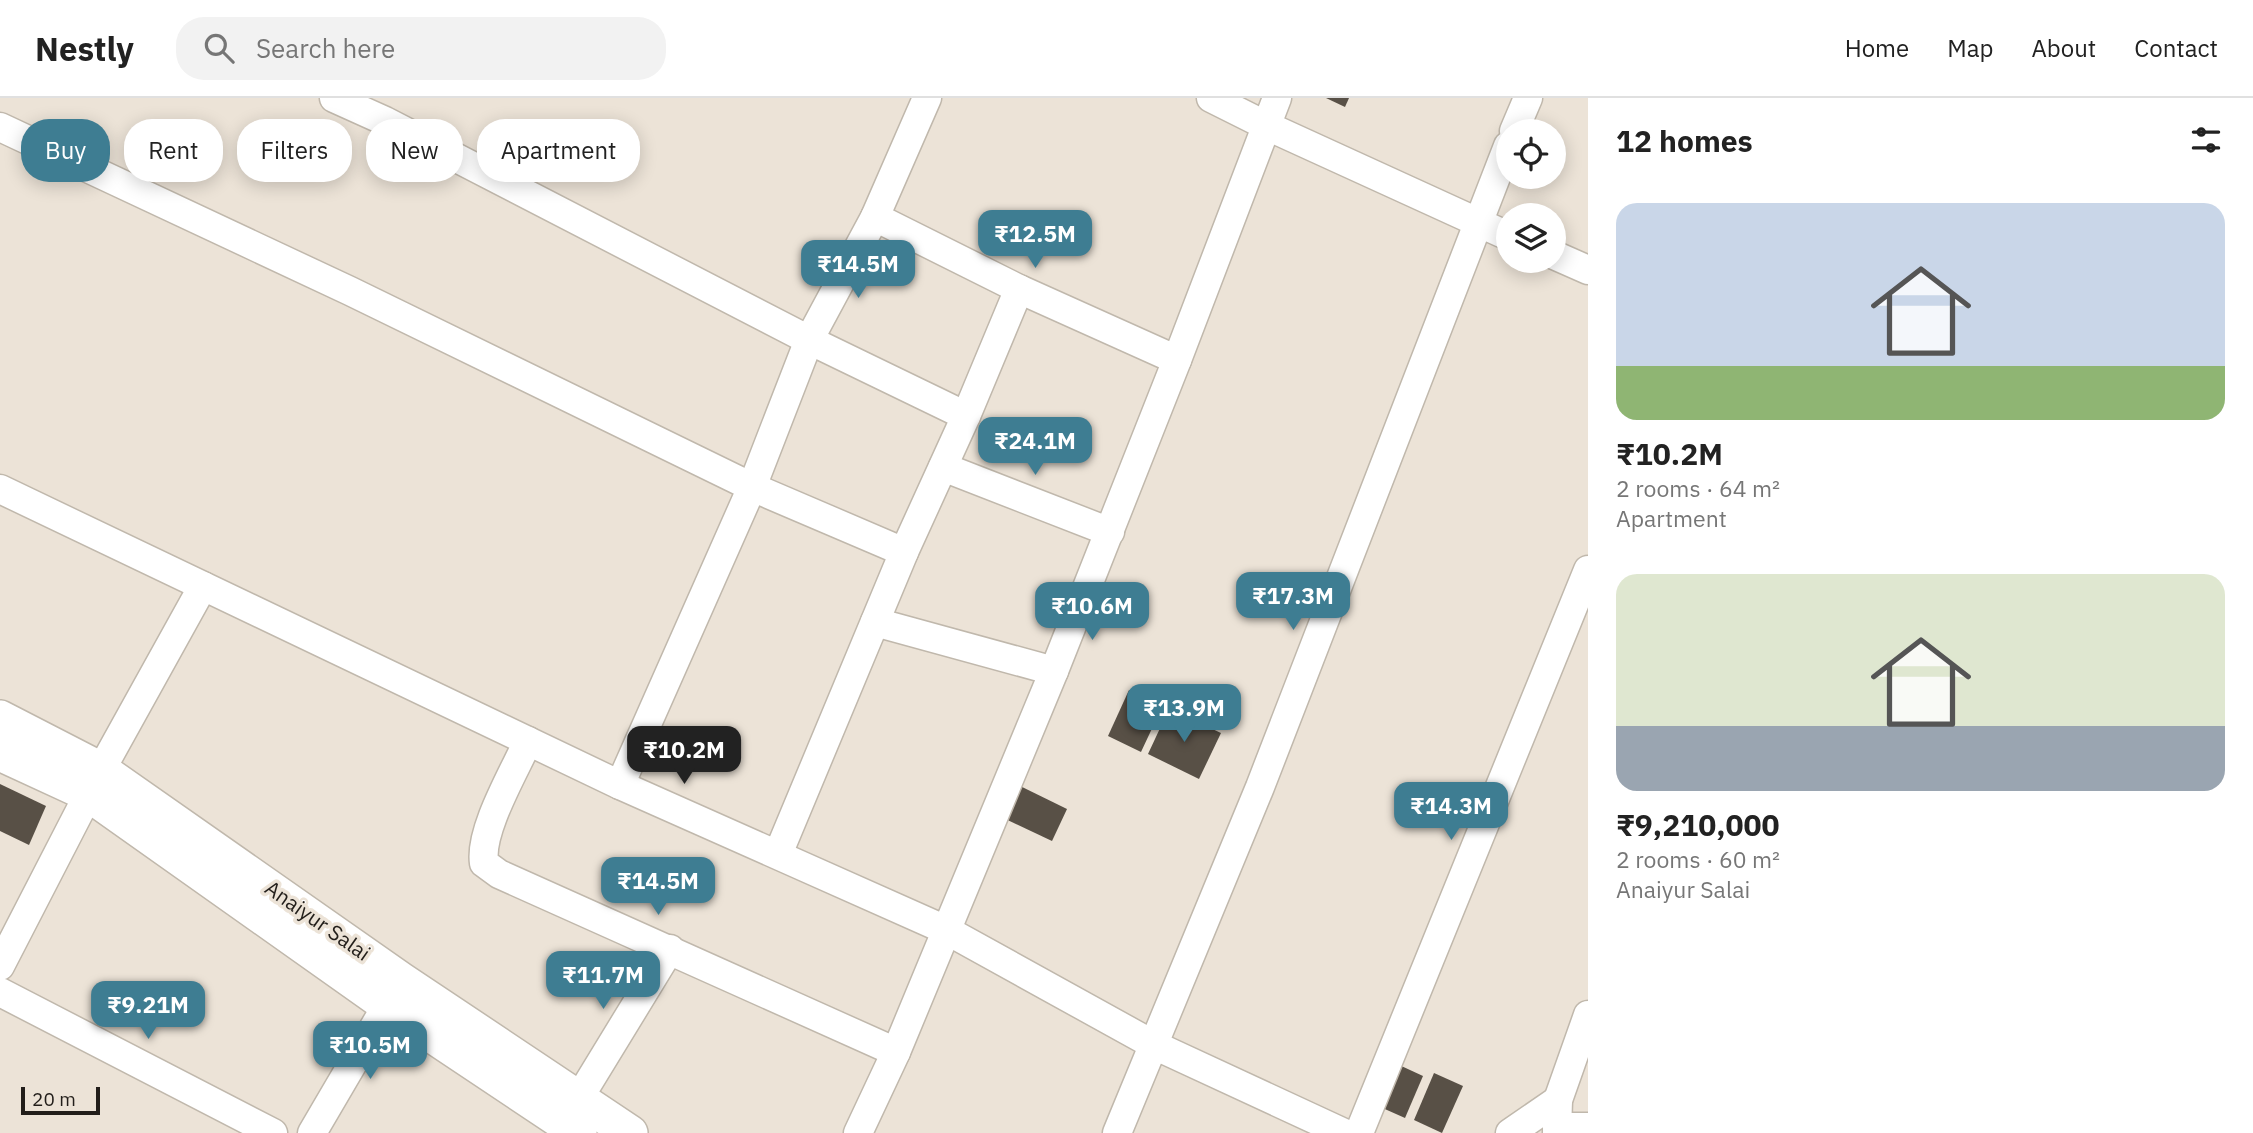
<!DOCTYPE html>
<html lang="en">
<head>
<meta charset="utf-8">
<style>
	:root { --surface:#fff; --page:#f2f2f2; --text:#222; --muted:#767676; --line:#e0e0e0; --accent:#3e7d92 }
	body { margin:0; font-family:"IBM Plex Sans",sans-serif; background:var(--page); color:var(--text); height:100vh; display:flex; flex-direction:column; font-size:26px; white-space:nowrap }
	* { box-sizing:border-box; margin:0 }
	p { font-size:23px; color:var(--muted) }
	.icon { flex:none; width:38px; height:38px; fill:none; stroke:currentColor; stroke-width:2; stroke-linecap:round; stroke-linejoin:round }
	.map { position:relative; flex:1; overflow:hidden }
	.details { display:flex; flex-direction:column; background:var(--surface); width:665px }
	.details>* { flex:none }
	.guide { position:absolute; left:21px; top:21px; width:665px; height:63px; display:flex; gap:14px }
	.tools { position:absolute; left:1496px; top:21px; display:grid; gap:14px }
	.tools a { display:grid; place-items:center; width:70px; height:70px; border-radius:50%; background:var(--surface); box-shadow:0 4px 18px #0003; font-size:35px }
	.scale { position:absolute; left:21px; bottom:18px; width:79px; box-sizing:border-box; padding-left:7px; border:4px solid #221e1a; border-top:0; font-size:19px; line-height:24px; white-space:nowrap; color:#221e1a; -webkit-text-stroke:5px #ece3d7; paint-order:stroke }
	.price { position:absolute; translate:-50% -60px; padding:0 16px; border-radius:14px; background:var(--accent); color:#fff; font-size:23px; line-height:46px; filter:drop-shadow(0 2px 4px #0008) }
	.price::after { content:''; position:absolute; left:50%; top:42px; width:21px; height:16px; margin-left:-10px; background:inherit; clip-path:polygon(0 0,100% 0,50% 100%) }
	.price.active { background:#222; color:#fff }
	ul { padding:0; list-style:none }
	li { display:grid; align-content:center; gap:14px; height:371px; padding:0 28px }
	li span { display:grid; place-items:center; height:217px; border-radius:21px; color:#555 }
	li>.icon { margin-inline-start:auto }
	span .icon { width:126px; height:126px; fill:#fffc; stroke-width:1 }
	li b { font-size:30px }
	h2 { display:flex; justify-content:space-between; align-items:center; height:84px; padding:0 28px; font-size:30px }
	.tag { padding:0 24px; border-radius:28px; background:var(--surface); box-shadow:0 4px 18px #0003; font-size:24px; line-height:63px }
	.tag.active { background:var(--accent); color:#fff }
	header { display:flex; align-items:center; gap:42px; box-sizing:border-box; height:98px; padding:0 35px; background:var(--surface); border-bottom:2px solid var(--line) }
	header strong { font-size:33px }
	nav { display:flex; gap:38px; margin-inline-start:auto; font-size:24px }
	.search { width:490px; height:63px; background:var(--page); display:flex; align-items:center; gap:18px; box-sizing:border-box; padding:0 24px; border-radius:28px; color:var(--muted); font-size:26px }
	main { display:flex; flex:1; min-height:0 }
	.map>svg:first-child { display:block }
</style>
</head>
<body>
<header>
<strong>Nestly</strong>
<div class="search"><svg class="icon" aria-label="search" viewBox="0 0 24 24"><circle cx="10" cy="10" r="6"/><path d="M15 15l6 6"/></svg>Search here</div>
<nav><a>Home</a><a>Map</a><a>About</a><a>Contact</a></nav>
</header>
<main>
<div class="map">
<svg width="1588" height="1035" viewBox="0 0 1588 1035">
	<rect width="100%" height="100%" fill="#ece3d7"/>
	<g fill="#585046">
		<path d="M1326,0h23l-4,9z"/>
		<path d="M1129,592l34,15 -22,47 -33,-16z"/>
		<path d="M1169,611l52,24 -22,46 -51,-25z"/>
		<path d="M1012,684l55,27 -15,32 -55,-26z"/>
		<path d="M0,686l46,22 -17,39 -29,-14z"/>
		<path d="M1397,966l26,12 -18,42 -27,-12z"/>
		<path d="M1434,975l29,13 -21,47 -28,-13z"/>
	</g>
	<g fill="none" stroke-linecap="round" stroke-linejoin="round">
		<defs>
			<g id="minor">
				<path d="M334,0l51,23 424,219 157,76"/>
				<path d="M1211,0l54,27 243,111"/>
				<path d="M0,29l350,164 402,196 -132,298"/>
				<path d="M1514,33l14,-33"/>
				<path d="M875,119l144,72 158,71"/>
				<path d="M1554,157l34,15"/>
				<path d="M943,369l167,65"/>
				<path d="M0,391l620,296 326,145 208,115 190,88"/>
				<path d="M904,454l-152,-65 57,-147 66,-123 52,-119"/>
				<path d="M875,524l179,49"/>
				<path d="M528,643c-14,31 -49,90 -44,122l15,11 397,178"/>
				<path d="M778,756l126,-302 62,-136 53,-127"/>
				<path d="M0,868l101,-196 102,-184"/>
				<path d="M0,894l273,141"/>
				<path d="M579,1000l91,-149"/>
				<path d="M1557,1029h31"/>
				<path d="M312,1035l75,-128"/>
				<path d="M858,1035l38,-81 158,-381 123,-311 100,-262"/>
				<path d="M1117,1035l143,-346 248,-641"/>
				<path d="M1359,1035l229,-563"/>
				<path d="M1510,1035l48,-33"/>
				<path d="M1557,1035l1,-33 30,-85"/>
			</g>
			<g id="major">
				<path d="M0,620l101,52 300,210 229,153"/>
				<path d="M0,655l89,41 298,211 192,128"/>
			</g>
		</defs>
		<use href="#minor" stroke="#c0b8ac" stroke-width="31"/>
		<use href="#major" stroke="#c0b8ac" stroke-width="38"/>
		<use href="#minor" stroke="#fff" stroke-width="28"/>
		<use href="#major" stroke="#fff" stroke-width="35"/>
	</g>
	<g text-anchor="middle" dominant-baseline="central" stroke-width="7" stroke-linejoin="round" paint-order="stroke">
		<g font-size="21" fill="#221e1a" stroke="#ece3d7">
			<text transform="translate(318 822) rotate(35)">Anaiyur Salai</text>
		</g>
	</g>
</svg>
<div class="tools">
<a><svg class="icon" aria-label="locate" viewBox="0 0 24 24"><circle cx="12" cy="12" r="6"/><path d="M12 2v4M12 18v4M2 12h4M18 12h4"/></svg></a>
<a><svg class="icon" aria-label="layers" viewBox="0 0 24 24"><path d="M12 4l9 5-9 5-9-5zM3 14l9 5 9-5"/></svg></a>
</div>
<div class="scale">20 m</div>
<b class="price" style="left:1035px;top:172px">₹12.5M</b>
<b class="price" style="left:858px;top:202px">₹14.5M</b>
<b class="price" style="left:1035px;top:379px">₹24.1M</b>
<b class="price" style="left:1293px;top:534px">₹17.3M</b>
<b class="price" style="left:1092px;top:544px">₹10.6M</b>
<b class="price" style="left:1184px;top:646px">₹13.9M</b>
<b class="price active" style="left:684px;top:688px">₹10.2M</b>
<b class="price" style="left:1451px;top:744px">₹14.3M</b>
<b class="price" style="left:658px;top:819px">₹14.5M</b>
<b class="price" style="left:603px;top:913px">₹11.7M</b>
<b class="price" style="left:148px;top:943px">₹9.21M</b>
<b class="price" style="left:370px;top:983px">₹10.5M</b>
<div class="guide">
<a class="tag active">Buy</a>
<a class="tag">Rent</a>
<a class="tag">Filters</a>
<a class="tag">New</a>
<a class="tag">Apartment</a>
</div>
</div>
<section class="details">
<h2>12 homes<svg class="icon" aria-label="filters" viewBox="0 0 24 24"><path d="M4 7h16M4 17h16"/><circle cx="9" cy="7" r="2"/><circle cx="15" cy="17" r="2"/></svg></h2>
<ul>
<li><span style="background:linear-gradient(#c9d6e8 75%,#8fb573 0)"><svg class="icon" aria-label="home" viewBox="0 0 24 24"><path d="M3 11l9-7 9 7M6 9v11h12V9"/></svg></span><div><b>₹10.2M</b><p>2 rooms · 64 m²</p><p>Apartment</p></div></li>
<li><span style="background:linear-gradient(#dfe7d0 70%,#9aa5b1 0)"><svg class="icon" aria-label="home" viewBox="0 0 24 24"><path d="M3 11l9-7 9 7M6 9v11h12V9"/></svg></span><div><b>₹9,210,000</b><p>2 rooms · 60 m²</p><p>Anaiyur Salai</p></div></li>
</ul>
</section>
</main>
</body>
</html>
